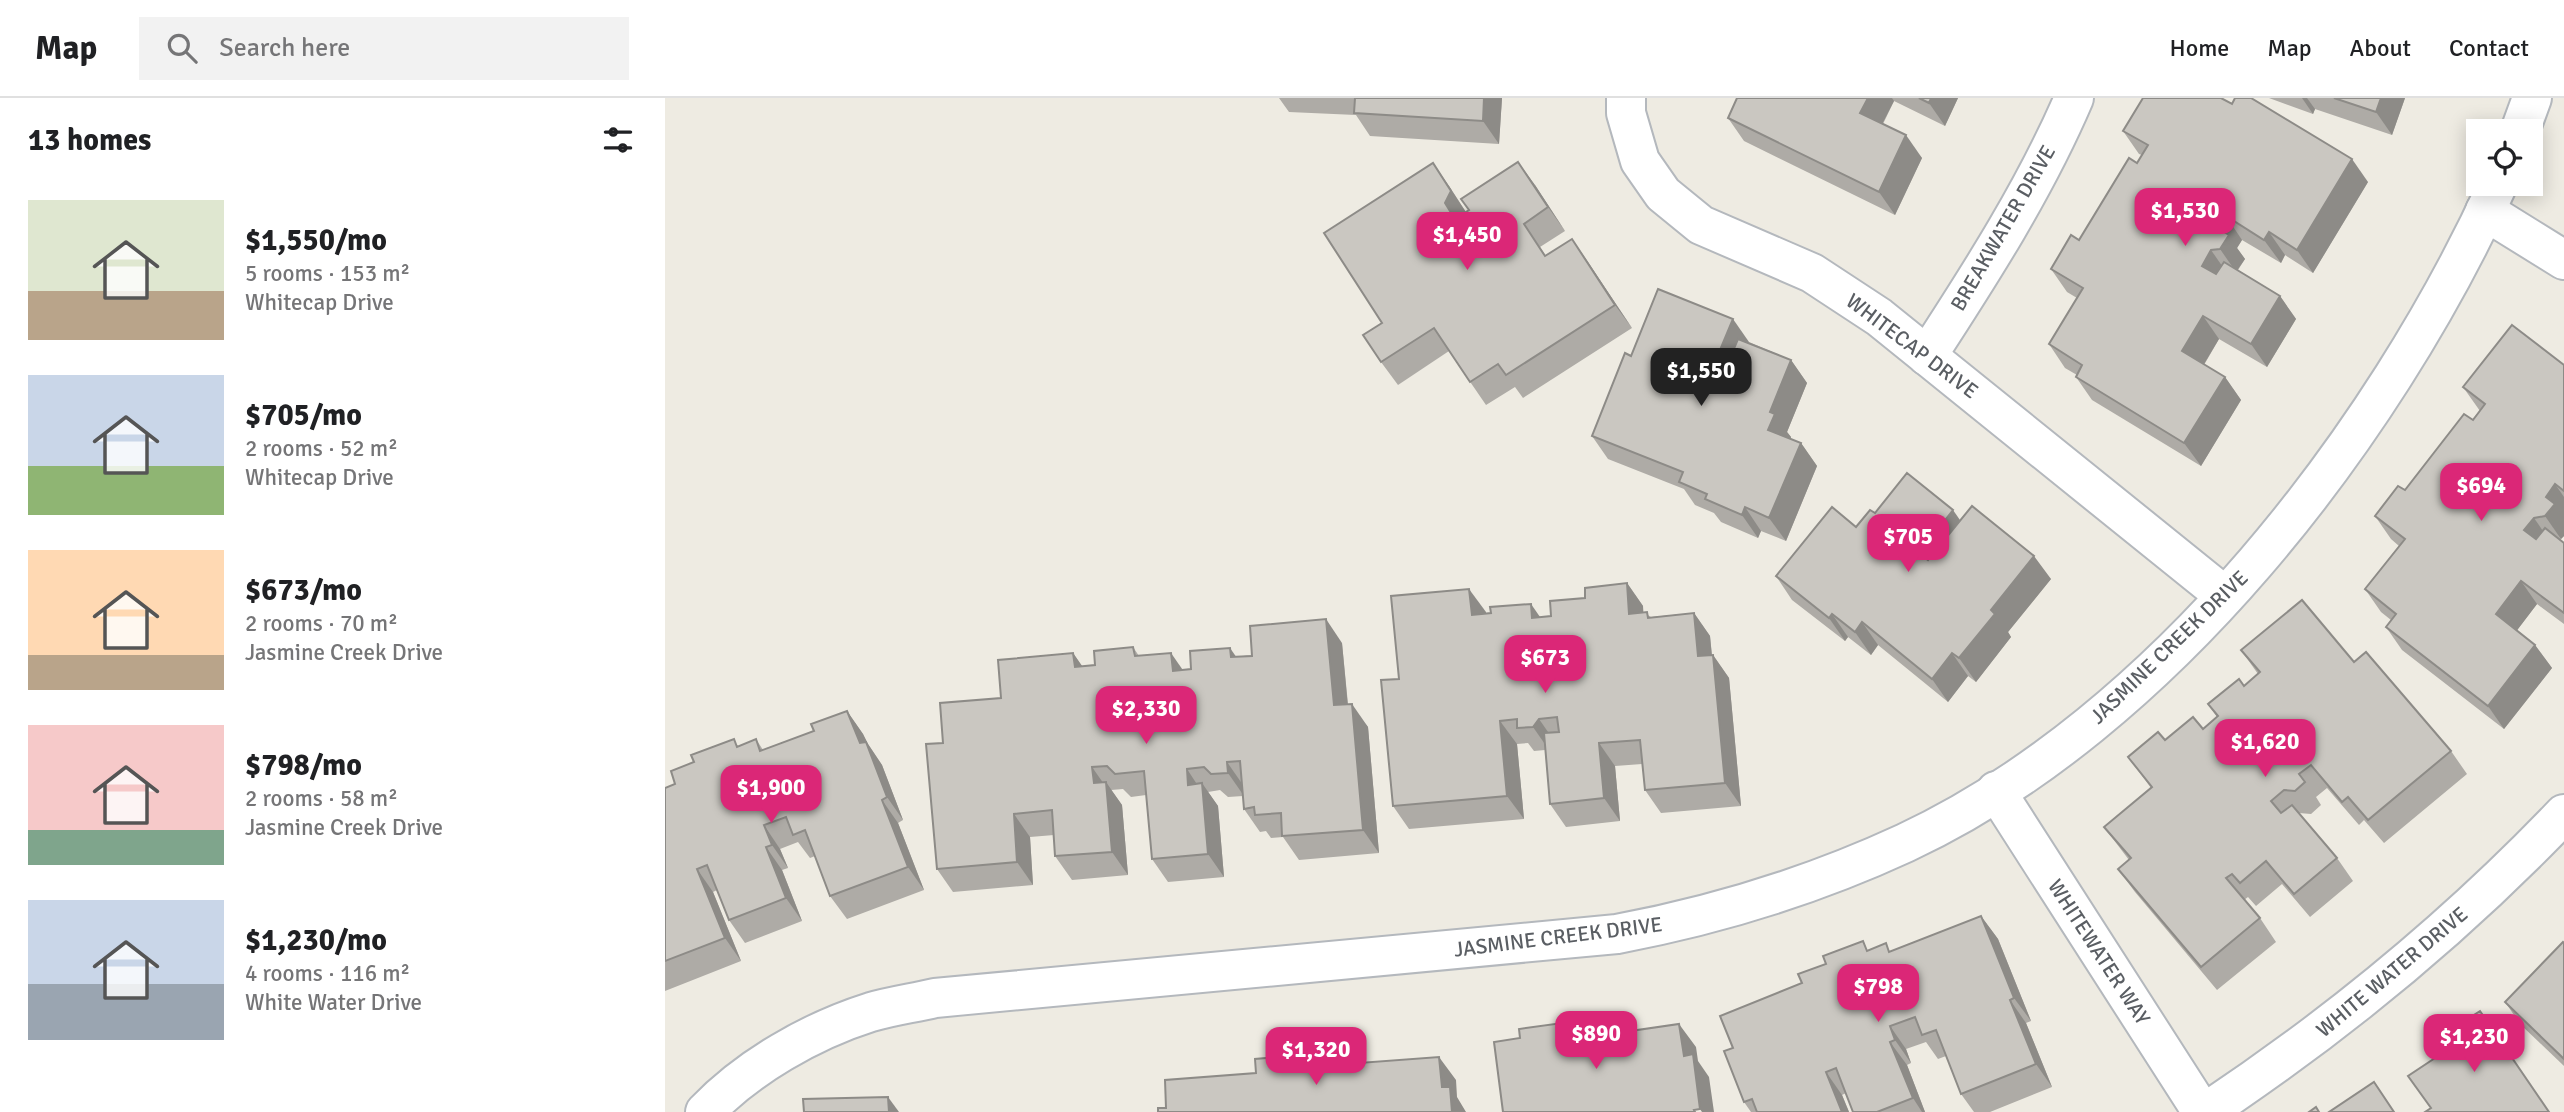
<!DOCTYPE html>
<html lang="en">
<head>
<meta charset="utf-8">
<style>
	:root { --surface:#fff; --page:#f2f2f2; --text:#202124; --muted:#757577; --line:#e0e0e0; --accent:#db2777 }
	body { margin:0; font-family:Signika,sans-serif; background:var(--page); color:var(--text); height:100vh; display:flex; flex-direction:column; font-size:26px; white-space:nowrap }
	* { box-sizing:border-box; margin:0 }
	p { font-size:23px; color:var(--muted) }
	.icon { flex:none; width:38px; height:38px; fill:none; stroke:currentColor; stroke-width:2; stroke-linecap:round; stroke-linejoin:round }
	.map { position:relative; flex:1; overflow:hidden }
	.side { display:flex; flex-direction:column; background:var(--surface); width:665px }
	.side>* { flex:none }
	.fabs { position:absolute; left:1801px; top:21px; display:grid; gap:14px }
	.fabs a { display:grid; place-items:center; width:77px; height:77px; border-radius:0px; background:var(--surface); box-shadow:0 4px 18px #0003; font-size:35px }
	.price { position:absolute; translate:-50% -60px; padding:0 16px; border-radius:14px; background:var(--accent); color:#fff; font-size:23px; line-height:46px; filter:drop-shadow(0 2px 4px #0008) }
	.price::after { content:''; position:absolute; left:50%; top:42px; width:21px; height:16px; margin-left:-10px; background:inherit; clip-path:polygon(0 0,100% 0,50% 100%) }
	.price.on { background:#222; color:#fff }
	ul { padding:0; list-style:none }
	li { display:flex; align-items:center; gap:21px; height:175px; padding:0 28px }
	li span { display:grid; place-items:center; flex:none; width:196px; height:140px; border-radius:0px; color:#555 }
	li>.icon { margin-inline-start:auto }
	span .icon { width:84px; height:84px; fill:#fffc; stroke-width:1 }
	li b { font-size:30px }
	h2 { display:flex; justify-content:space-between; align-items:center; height:84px; padding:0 28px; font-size:30px }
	header { display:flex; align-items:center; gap:42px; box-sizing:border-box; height:98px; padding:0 35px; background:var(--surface); border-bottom:2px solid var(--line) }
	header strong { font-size:33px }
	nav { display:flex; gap:38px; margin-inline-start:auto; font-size:24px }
	.search { width:490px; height:63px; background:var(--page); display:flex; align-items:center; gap:18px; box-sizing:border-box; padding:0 24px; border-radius:0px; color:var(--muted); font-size:26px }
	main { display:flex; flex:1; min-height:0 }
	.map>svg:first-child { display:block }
</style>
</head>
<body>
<header>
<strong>Map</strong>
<div class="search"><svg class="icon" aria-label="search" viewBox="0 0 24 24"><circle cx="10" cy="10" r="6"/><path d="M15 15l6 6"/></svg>Search here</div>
<nav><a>Home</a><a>Map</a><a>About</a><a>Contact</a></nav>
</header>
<main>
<section class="side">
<h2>13 homes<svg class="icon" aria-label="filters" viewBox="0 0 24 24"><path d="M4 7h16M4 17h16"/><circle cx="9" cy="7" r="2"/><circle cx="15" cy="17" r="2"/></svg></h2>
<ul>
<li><span style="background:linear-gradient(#dfe7d0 65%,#b9a48a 0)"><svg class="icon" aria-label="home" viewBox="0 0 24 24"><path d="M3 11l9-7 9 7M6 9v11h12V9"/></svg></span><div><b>$1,550/mo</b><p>5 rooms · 153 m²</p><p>Whitecap Drive</p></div></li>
<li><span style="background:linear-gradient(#c9d6e8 65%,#8fb573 0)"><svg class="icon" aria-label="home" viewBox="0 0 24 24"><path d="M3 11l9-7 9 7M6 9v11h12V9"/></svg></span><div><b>$705/mo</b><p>2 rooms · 52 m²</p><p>Whitecap Drive</p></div></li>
<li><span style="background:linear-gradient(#ffd9b3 75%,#b9a48a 0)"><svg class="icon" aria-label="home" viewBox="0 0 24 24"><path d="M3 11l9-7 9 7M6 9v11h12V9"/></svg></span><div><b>$673/mo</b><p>2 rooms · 70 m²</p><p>Jasmine Creek Drive</p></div></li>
<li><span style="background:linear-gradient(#f6c9c9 75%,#7fa58c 0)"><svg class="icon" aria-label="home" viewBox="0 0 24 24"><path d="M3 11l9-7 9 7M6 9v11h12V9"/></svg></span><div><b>$798/mo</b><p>2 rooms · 58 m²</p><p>Jasmine Creek Drive</p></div></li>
<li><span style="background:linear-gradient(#c9d6e8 60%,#9aa5b1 0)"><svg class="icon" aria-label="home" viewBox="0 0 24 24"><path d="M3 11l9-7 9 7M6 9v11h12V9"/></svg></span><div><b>$1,230/mo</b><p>4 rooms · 116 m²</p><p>White Water Drive</p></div></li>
</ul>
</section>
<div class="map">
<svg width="1899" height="1014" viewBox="0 0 1899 1014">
	<rect width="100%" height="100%" fill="#eeebe2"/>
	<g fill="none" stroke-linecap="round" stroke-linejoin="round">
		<defs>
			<g id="minor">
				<path d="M961,0v15l14,48 23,33 38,31 111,48 67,44 346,279"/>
				<path d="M1855,33l12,-33"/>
				<path d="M1820,113l79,49"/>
				<path d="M1262,258c54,-83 108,-167 147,-258"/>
				<path d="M1331,693l206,321"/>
				<path d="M40,1014c43,-45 106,-81 166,-100 21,-6 43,-9 64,-14l682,-64c101,-19 195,-48 288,-91 257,-120 478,-406 593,-659"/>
				<path d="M1541,1014c131,-87 250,-185 358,-298"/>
			</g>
		</defs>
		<use href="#minor" stroke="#b4b8bd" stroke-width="42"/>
		<use href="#minor" stroke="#fff" stroke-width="38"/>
	</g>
	<g fill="#aeaba6">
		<path d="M614,0h223l-3,46 -129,-8 -14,-21 -67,-3z"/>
		<path d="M1072,0h221l-13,28 -51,-25 -11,23 39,34 -27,57 -151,-74 -16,-23z"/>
		<path d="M1604,0h136l-13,37 -77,-26 -2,5z"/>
		<path d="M1458,33l245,51 -55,91 -28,-18 -4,8 -39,-23 -5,8 8,11 -7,11 42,26 16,23 -29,48 -48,-28 -15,26 21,12 16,23 -40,66 -109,-66 -16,-23 1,-2 -12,-7 -16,-24 28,-46 -10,-6 -16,-23 28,-29 58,-77 5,-8 -3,-1z"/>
		<path d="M870,87l30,46 -25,16 6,9 26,-17 60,89 -109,70 -8,-11 -29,18 -37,-54 -51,34 -17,-23 1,-39 67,-137 17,26z"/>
		<path d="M1084,244l42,18 16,23 -20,49 4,5v2l10,4 16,23 -31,75 -25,-10 -3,7 -37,-16 -7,-9 -19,-8 -11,-16 -76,-30 -16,-23 39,-80z"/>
		<path d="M1899,267v171l-4,4 4,3v81l-27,-20 -20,26 18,15 17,23 -48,61 -102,-79 -16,-23 5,-7 -10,-8 -16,-23 34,-43 -8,-7 -16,-23 30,-26 75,-79 -17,-24z"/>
		<path d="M1210,415l85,8 91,58 -43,53 3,5 -35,45 -8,-6 -20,26 -70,-57 -7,10 -23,-18 -3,4 -53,-41 -16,-24 80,-49z"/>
		<path d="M962,485l16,23v6l8,5 43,-4 16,23 2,19h1l16,23 12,128 -80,7 -16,-23 -3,-26 -27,2 5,55 -54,6 -16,-23 -5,-54 -11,1 -6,-8 -11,1 7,75 -115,10 -16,-23 6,-127 87,-67v2l54,3 11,-1 34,-18z"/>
		<path d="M677,545l6,61 20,23 11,126 -80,7 -16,-23 -12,1 -5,-7 -6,1 -16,-23 -1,-13 -15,1 -8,-7 -12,2 10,14 6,71 -56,5 -16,-23 -6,-64 -15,2 -8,-8 -12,1 11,15 6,70 -56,5 -17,-24 -1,-21 -24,2 3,48 -80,7 -16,-23 6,-126 58,-45 72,-45 9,13 13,-1 38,-18 6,9 44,14 8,-1 45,-12z"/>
		<path d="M1576,552l113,12 97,89 16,23 -83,69 -20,-23 -5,5 -32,-37 -11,9 5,8 -10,9 -12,-1 38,45 16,23 -43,36 -28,-33 -26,22 -8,-9 -4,3 16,18 16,24 -59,48 -82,-98 -17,-23 11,-9 -25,-33 47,-39 -23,-31 37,-17 38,-11 14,-12 -9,-13 36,-18 14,-12z"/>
		<path d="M182,613l16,23 5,10 14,21 21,55 -5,3 26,67 -77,29 -17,-23 -15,-40 -5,2 -12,-16 -18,7 8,19 -6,2 20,51 -57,22 -16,-23 -12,-30 -4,2 28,69 -76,30v-203l10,-4 64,-38 17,-7 7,11 51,-19z"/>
		<path d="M1316,818l17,23 33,82 -5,2 26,64 -62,25h-16l-13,-18 -15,-38 -8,3 -12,-17 -20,7 5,14 -4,2 18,47h-72l-7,-19 -4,2 7,17h-98l-7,-10 -11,-54 69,-65 67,-33 22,1z"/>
		<path d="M1899,845v123l-43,-41 -16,-23z"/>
	</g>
	<g fill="#8d8b87">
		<path d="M819,0h18l-3,46 -16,-23z"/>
		<path d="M1203,0h24l2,3 -18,35 -16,-23z"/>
		<path d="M1266,0h27l-13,28 -16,-23z"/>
		<path d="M1637,0h5l8,11 -2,5z"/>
		<path d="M1716,0h24l-13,37 -16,-23z"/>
		<path d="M1241,37l16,23 -27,57 -16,-23z"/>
		<path d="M1687,61l16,23 -55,91 -16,-23z"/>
		<path d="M853,64l17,23 30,46 -17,-24z"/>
		<path d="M768,65l16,23 18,28 -12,5 -10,-16z"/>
		<path d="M1561,118l16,24 -5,8 8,11 -9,13 -16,-23 -1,-20z"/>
		<path d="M1604,134l16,23 -4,8 -17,-23z"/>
		<path d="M907,141l16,23 44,66 -17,-23z"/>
		<path d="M1546,152l16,23 -9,16 -16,-23z"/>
		<path d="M1615,198l16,23 -29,48 -16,-23z"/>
		<path d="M1538,218l16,23 -21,35 -16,-23z"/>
		<path d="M1068,221l16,23 -28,67 -16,-23z"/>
		<path d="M1126,262l16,23 -20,49 4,5 -7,16 -16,-23 2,-18z"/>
		<path d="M1560,279l16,23 -40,66 -17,-23z"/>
		<path d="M1136,345l16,23 -31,75 -17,-23z"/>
		<path d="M1890,386l9,13v39l-3,3 -16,-23 1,-19z"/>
		<path d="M1080,409l16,24 -3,7 -16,-23z"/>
		<path d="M1288,412l16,23 -34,43 -16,-23z"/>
		<path d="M1869,420l16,23 -10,12 -16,-23z"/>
		<path d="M1369,458l17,23 -43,53 3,5 -35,45 -17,-24 32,-48z"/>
		<path d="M1856,483l16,23 -25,33 -16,-23z"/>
		<path d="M962,485l16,23 2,31 -16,-23z"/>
		<path d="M804,491l17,23 2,26 -16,-23z"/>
		<path d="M866,506l16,23 -15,-9z"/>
		<path d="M1029,515l16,23 4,43 -16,-23z"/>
		<path d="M1167,516l16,23 -3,4 -16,-23z"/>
		<path d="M661,521l16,24 8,86 -16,-24z"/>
		<path d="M1197,524l16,23 -7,10 -16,-23z"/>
		<path d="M1870,547l17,23 -48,61 -16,-23z"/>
		<path d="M565,550l16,23 -15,-14z"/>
		<path d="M408,555l16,23 -14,-9z"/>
		<path d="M506,555l16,23 -14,-5z"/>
		<path d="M1287,555l16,23 -20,26 -16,-23z"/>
		<path d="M1048,557l16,23 12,128 -16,-23z"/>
		<path d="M687,606l16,23 11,126 -16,-23z"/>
		<path d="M182,613l16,23 5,10 14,21 21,55 -16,-23 -27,-54z"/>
		<path d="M874,621l16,23 -6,8 -16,-23z"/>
		<path d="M835,623l17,23 7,75 -17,-23z"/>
		<path d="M934,645l16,23 5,55 -16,-23z"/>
		<path d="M562,664l16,23 1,11 -16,-23z"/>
		<path d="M427,669l14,20v-5l16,23 6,70 -16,-23 -18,-69z"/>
		<path d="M522,671l15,23v-9l16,23 6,71 -16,-23 -20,-69z"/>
		<path d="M217,702l16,23 26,67 -16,-23z"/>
		<path d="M349,716l16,23 3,48 -16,-23z"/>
		<path d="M99,727l16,24 8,19 -16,-23z"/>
		<path d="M101,749l16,23 20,51 -16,-23z"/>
		<path d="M32,771l16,23 28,69 -16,-23z"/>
		<path d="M1316,818l17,23 33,82 -17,-23z"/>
		<path d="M1345,902l16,23 26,64 -16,-23z"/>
		<path d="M1014,926l17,23 2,14 11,16 5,35h-12l-2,-3 -16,-53z"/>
		<path d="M923,927l16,23 -15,-11z"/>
		<path d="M1225,928l16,23 5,14 -16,-23z"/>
		<path d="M1225,944l17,23 18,47h-3l-9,-14z"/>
		<path d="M680,955l16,23 -15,-12z"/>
		<path d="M774,959l17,23 1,17 9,15h-14l-10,-25z"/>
		<path d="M1161,974l16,23 7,17h-7z"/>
		<path d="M223,999l11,15h-10z"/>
	</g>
	<g fill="#cac7c1" stroke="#8d8b87" stroke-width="2">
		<path d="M690,0h129l-1,23 -129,-8z"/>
		<path d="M1072,0h131l-8,15 46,22 -27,57 -151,-74z"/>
		<path d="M1254,0h12l-2,5z"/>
		<path d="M1478,0h78l11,6 3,-6h16l101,61 -55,91 -28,-18 -5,8 -38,-24 -7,13 10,6 -9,14 -9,1 -9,16 14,8 8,-12 56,34 -29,48 -48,-28 -21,35 43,26 -41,66 -108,-66 6,-12 -33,-21 34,-56 -32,-19 20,-34 8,5 50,-82 8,5 11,-18 -25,-14z"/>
		<path d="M1669,0h47l-5,14z"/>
		<path d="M853,64l30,45 -24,17 21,32 27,-17 43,66 -109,70 -8,-11 -28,18 -36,-54 -53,34 -18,-27 19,-12 -58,-90 109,-70 18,28 -6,12 10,16 14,-9 -8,-11z"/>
		<path d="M993,191l75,30 -28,67 11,5 22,-52 53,21 -21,52 5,2 -7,16 33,13 -32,75 -24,-11 -3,8 -37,-16 2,-5 -28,-12 4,-10 -91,-36 33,-83 6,3z"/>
		<path d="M1847,227l52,40v126l-9,-7 -9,13 9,7 -10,12 -11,2 -10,12 12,9 9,-11 19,15v70l-43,-32 -25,33 39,31 -47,61 -102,-79 10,-13 -31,-25 40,-50 -30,-23 23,-30 7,4 59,-76 9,6 12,-16 -22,-17z"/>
		<path d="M1242,375l46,37 -34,43 9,7 44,-54 62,50 -43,54 4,4 -36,44 -7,-5 -20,26 -70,-57 -7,10 -23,-18 -3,4 -53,-42 56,-69 24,20 14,-17 5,3z"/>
		<path d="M962,485l2,31 18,-2 1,6 46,-5 4,43 15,-1 12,128 -80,7 -5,-50 -41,3 5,55 -54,6 -6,-71 15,-1 -2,-15 -18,2 -6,8 -16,1v-9l-17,2 7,75 -114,10 -12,-126 18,-1 -8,-83 78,-7 3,26 19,-2 -1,-6 41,-3 1,14 19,-2 -1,-15 35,-3v-10z"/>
		<path d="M1637,502l52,62 12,-10 85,99 -83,69 -20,-23 -6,5 -31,-37 -12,9 6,8 -10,9 -11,-1 -13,11 10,12 11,-8 45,53 -43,36 -28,-33 -26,22 -8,-9 -6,4 34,40 -59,49 -83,-98 13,-11 -27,-31 48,-40 -24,-30 30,-25 7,8 28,-23 10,12 15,-13 -10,-12 31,-25 5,7 16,-14 -19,-22z"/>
		<path d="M661,521l8,86 18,-1 11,126 -81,6 -1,-23 -26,2 -1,-8 -10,2 -4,-48 -13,1 1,11 -17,1 -7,-7 -17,2 1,16 14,-2 6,71 -56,5 -8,-88 -29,3 -8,-8 -15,1 2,16 12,-1 6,70 -57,4 -3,-46 -38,4 3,48 -80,7 -11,-125 17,-1 -3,-40 61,-5 -3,-38 75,-7 2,14 20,-2 -1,-14 39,-4 2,9 36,-3 2,18 18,-2 -1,-18 40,-3 1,9 21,-1 -2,-30z"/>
		<path d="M182,613l13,32 6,-1 21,55 -5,3 26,67 -78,29 -25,-66 -12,5 -7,-18 -22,8 8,20 -6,2 20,51 -57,22 -22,-55 -10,4 28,69 -60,23v-173l10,-4 -4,-13 23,-9 -3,-7 43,-16 3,8 19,-8 4,12 54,-20 -3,-7z"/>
		<path d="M1316,818l33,82 -4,2 26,64 -75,30 -25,-64 -14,5 -7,-18 -25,9 5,14 -5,2 23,56 -36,14h-24l-17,-44 -10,4 16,40h-85l-5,-13 -8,3 -20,-51 9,-3 -13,-32 82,-33 -4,-9 28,-10 -3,-8 40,-15 4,10 19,-8 3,9z"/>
		<path d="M1898,844l1,1v116l-59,-57z"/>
		<path d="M1815,913l69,101h-124l6,-4 -23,-32 30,-20 -9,-12z"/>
		<path d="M897,925l1,6 25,-4 1,12 90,-13 5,32 9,-2 7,55 -6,1 1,2h-192l-9,-70 26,-4 -1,-9z"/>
		<path d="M660,948l1,8 19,-1 1,11 93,-7 3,30h8l2,25h-294v-4h8l-1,-28 91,-7 -1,-14 24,-2v-8z"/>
		<path d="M1709,984l20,30h-65z"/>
		<path d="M223,999l1,15h-85l-1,-13z"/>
		<path d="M1651,1009l3,5h-10z"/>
	</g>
	<g text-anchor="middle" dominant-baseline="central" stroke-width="5" stroke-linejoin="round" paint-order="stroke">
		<g font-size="21" fill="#5a5e63" stroke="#fff">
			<text transform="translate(1338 130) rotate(-60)">BREAKWATER DRIVE</text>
			<text transform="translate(1247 248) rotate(37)">WHITECAP DRIVE</text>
			<text transform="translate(1504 549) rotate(-44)">JASMINE CREEK DRIVE</text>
			<text transform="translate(893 839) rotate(-7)">JASMINE CREEK DRIVE</text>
			<text transform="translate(1434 854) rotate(57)">WHITEWATER WAY</text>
			<text transform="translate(1727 874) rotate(-40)">WHITE WATER DRIVE</text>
		</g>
	</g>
</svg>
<div class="fabs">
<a><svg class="icon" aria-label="locate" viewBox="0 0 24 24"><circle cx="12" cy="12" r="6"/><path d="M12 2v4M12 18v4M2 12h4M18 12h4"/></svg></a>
</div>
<b class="price" style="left:1520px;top:150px">$1,530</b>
<b class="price" style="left:802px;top:174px">$1,450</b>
<b class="price on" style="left:1036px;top:310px">$1,550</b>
<b class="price" style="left:1816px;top:425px">$694</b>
<b class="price" style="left:1243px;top:476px">$705</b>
<b class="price" style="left:880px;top:597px">$673</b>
<b class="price" style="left:481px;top:648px">$2,330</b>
<b class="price" style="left:1600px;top:681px">$1,620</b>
<b class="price" style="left:106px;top:727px">$1,900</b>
<b class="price" style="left:1213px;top:926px">$798</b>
<b class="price" style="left:931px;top:973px">$890</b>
<b class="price" style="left:1809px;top:976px">$1,230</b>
<b class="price" style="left:651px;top:989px">$1,320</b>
</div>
</main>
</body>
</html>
